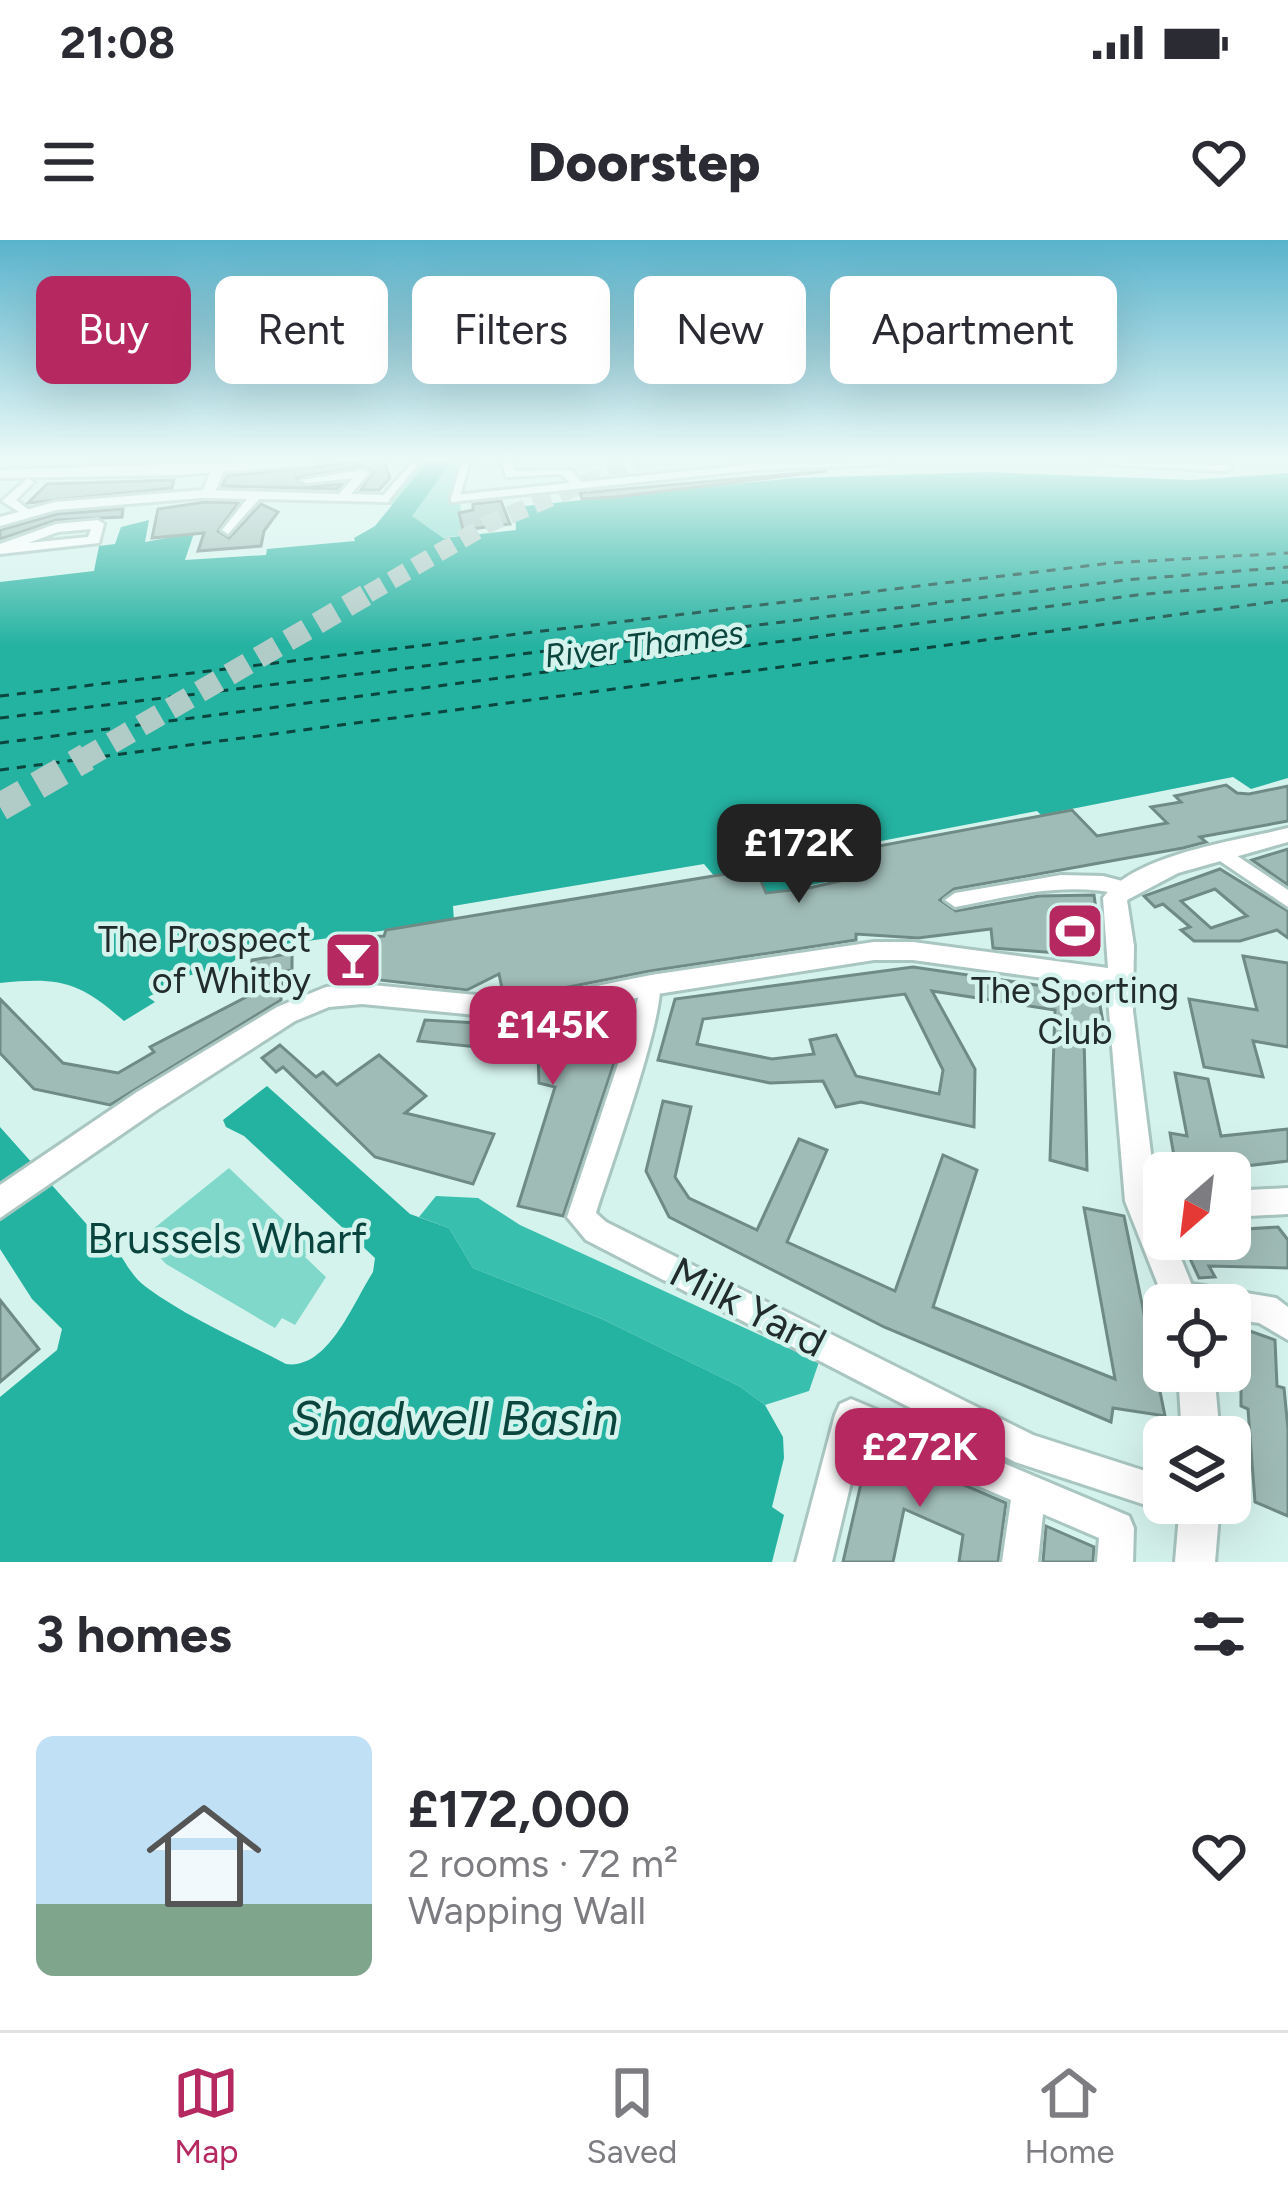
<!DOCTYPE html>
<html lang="en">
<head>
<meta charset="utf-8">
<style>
	:root { --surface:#fff; --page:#f2f2f3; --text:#2b2b33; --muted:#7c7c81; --line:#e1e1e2; --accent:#b62960 }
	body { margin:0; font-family:Figtree,sans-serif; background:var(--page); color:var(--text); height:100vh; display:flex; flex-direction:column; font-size:45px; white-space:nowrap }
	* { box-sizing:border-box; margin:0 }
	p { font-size:39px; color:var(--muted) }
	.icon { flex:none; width:66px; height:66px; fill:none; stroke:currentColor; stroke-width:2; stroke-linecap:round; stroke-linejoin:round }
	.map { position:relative; height:1322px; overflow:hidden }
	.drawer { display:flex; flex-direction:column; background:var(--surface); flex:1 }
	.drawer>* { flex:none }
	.hud { position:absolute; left:36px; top:36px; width:1218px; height:108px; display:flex; gap:24px }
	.needle { width:78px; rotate:208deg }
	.fabs { position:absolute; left:1143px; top:912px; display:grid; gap:24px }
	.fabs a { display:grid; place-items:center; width:108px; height:108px; border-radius:18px; background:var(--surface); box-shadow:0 12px 48px #0002; font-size:60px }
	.price { position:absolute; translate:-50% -102px; padding:0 27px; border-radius:24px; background:var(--accent); color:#fff; font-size:39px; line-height:78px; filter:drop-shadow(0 3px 6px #0008) }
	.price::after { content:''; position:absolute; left:50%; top:72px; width:36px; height:27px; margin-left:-18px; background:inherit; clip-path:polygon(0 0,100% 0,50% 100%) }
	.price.on { background:#222; color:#fff }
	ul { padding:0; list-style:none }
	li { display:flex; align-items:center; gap:36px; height:300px; padding:0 36px }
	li+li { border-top:3px solid var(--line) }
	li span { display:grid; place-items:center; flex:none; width:336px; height:240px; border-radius:18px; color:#555 }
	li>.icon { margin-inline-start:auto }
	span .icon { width:144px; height:144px; fill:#fffc; stroke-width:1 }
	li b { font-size:51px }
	h2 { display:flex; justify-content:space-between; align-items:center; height:144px; padding:0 36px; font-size:51px }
	.tag { padding:0 42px; border-radius:18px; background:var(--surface); box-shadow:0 12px 48px #0002; font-size:42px; line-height:108px }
	.tag.on { background:var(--accent); color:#fff }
	.status { display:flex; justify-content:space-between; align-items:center; height:84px; padding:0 60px; background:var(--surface); direction:ltr }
	.status svg { height:33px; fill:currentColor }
	header { display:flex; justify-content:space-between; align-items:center; height:156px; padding:0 36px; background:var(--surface); font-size:54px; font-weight:800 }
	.dock { display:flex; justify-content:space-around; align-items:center; height:168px; border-top:3px solid var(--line); background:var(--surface); font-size:33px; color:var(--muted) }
	.dock a { display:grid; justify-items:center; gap:6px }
	.dock .on { color:var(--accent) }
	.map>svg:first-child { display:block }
</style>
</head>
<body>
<div class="status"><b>21:08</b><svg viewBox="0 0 49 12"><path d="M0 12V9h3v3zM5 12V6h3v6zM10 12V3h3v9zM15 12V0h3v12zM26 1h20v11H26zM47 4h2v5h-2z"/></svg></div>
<header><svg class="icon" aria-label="menu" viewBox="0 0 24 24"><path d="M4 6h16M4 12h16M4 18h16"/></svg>Doorstep<svg class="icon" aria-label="heart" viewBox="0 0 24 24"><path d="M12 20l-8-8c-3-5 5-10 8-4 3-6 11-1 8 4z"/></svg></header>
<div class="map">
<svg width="1288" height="1322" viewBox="0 0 1288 1322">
	<rect width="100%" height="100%" fill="#d5f3ed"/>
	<g fill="#7fd8ca">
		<path d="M410,221h61l-11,43 6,31 -75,8 -16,-9 17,-29 -16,-2z"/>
		<path d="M229,928l85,81 -9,8 21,20 -31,48 -13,-7 -7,10 -109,-64 -24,-26z"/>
	</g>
	<path fill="#38bfae" d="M436,956l42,2 42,27 299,137 -10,29 -44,14 -26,-19 -137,-67 -129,-51 -24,-40 -30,-11z"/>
	<g fill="#24b2a1">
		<path d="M428,221h24l-40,55 31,22 73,-8 -1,-23 278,-29 194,-6 205,8 96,-7v305l-37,11 -18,-12 -192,38 -4,-4 -182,35 -3,6 14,23 -100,18 -10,-24 -41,8 -11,-13 -251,42 1,15 -205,28 -33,26h-25l-43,22 7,5 -31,19c-45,-40 -65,-44 -124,-38v-401l94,-11 5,-25 16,-2 6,-17 28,-7 -4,22 49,-9 -9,27 81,-5 1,-6 88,-8 -1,-3 21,-12z"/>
		<path d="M267,846l143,128 39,14 24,40 129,51 137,67 26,19 18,32 1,21 -12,49 12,8 -12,47h-772v-165l57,-47 5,-21 -30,-30 -32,-50v-122l91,102c27,6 32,42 55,58 42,31 94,53 140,77 42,6 67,-61 87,-92l2,-14 -131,-122 -18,-9 -3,-7z"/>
	</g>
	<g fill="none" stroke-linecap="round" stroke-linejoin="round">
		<g stroke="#0b463e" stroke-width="3" stroke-dasharray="9 8" stroke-linecap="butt">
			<path d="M0,456l1111,-133 177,-10"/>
			<path d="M0,478l1125,-138 163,-13"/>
			<path d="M0,503l1145,-149 143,-12"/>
			<path d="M0,530l1288,-170"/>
		</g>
	</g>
	<g fill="#a0bcb7" stroke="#708b86" stroke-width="3" fill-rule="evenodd">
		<path d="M369,221h15l6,17 -11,12h-18l12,-18 -11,-6 -65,12 11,9 34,-3 -5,5 -115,-3 5,-10z"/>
		<path d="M827,231l-212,26 -33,2 -2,-6z"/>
		<path d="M174,240l-2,8 -144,15 19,-19z"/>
		<path d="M501,261l9,23 -47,6 -4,-17 14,-3v-6z"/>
		<path d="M206,262l32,1 -20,28 11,7 32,-34 17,8 -14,19 -3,15 -63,5 6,-18 -52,5 6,-29z"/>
		<path d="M123,269l-1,8 -66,3 -56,19v-9l57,-16z"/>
		<path d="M1226,545l11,8 12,1 39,-8v35l-88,16 6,5 -23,6 -229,41 -14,11 16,11 83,-15 55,-1 7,52 -5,9 -103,-8 -2,-19 -73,9 -62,-4v6l-206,31 -117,23 -30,-1 -4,-19 -32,16 -122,-14 1,-6 -18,-1 11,-31 45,-2 2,-6 370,-61 10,24 43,-5 57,-13 -14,-24 220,-41 25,26 70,-13 -16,-16 30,-5 -6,-6z"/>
		<path d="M1288,609v36l-36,-25z"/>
		<path d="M1220,629l68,42v27l-11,-8 -37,11h-46l-13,-11 9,-3 -27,-23 -8,3 -11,-11zM1215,649l32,27 -36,12 -30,-27z"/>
		<path d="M292,713v17l-10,2 -1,28 -171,105 -76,-16 -34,-36v-54l63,64 55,10 36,-21 -4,-5 100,-52 2,-35z"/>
		<path d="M1243,716l45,7v84l-35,-6 10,36 -59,-10 -15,-68 68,11z"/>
		<path d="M913,727l185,27 8,45 -22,-4 3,135 -37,-10 5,-150 -123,-19 43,78 -1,58 -113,-25 -25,5 -13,-26 -53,2 -112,-23 17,-61zM905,754l38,76 -4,24 -83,-18 -20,-41 -26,5 4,14 -42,5 -75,-15 6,-25z"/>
		<path d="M628,766v15l-65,195 -45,-10 37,-119 -16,-4 -1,-30 -120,-12 7,-21 105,6z"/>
		<path d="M280,805l36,32 7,-5 14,13 42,-30 47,41 -21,17 89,21 -21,50 -98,-27 -92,-90 -7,5 -14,-14z"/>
		<path d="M1175,833l33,6 13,57 67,-7v32l-51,6 -15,6h-45l-7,-40 17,3z"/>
		<path d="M663,861l28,6 -16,70 14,21 68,32 42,-91 28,11 -40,92 108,49 48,-136 34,15 -44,137 182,72 -31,-171 40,8 41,200 -52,-8 -2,14 -227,-95 -215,-110 -23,-46z"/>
		<path d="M1278,987l10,13v28l-79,-2 6,11 -16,1 -18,-39h49v-9z"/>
		<path d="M0,1060l39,49 -39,33z"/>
		<path d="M1247,1090l28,10 2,46 7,2 4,41v87l-33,-14 -7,-93 -7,-3v-36l-6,-2 1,-22 11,4z"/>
		<path d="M870,1204l136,59 -8,59h-39l4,-27 -59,-26 -11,53h-50z"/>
		<path d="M1046,1286l48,21 -1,15h-50z"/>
	</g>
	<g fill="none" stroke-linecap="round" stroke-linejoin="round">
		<path stroke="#b1cbc6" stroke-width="18" stroke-dasharray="18 9" stroke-linecap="butt" d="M368,354l122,-71 149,-62"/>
		<path stroke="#b1cbc6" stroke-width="22" stroke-dasharray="22 12" stroke-linecap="butt" d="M82,520l291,-169"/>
		<path stroke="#b1cbc6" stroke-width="28" stroke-dasharray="28 15" stroke-linecap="butt" d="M0,567l87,-50"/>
		<defs>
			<g id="pedestrian">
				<path d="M413,221h8l-33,40h-6v-4z"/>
				<path d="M462,221h8l-11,38 -4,3 -4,-3z"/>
			</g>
			<g id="minor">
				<path d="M502,221h11l2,10 57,-1 9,12 174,-18 138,-3 -6,3 -132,6 -304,32v-6l4,-1 115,-12 -9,-9 -55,3z"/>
				<path d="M1096,221l130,4 6,3 -6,3 -124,-7z"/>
				<path d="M363,230l6,3 -18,21 34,1 4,1v6l-130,-3 -31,35 -6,-4 25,-31 -39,-1 -6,-4 6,-4 131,4 14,-16 -46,5 -6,-3z"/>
				<path d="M28,238l6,4 -18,18 17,13 -6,4 -25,-16z"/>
				<path d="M98,280l6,4 -5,19 -99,11v-10l56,-20zM91,289l-3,8 -60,6 30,-11z"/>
				<path d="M1224,607l64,43v17l-71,-48 -3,-5 3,-5z"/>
				<path d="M1061,635l42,1 27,7 3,5 -10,7c-57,-14 -112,1 -168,12l-10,-7 10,-7z"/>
				<path d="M651,736l8,3c10,27 -51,195 -63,234l10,9 427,213 131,42v26h13l-1,3 -12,5 -149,-49 -429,-222 -19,-23 65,-195 11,-43z"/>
				<path d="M1288,948v26l-58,3v-26z"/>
				<path d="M1180,1042l96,16 12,9v33l-29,-17 -29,-4v-14h-62l-3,-8 4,-10z"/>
				<path d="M851,1159l278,117 5,12 -1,34h-36l2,-24 -56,-24 -5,48h-36l9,-62 -149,-64 -30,126h-36l39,-147 5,-11z"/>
			</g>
			<g id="tertiary">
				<path d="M213,225l12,3 -12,29 -157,13 -56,16v-9l55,-15 148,-12z"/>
				<path d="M1288,588v14l-110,31 -51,27 7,46 -1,65 24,190 7,17v21h9l27,66h-34l-41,-104 -18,-214 -194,-27h-39l-223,35 -123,25 -166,-16 -33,3 -34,14 -138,89 -157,108v-33l137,-93 140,-85 49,-20 36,-3 166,16 123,-25 223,-33h39l195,26 -5,-70c32,-44 133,-57 185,-70z"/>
				<path d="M1178,1131h36l6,66h-38z"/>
				<path d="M1180,1263h40l-5,59h-40z"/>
			</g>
			<path id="secondary" d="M257,221h63l-7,4 -136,10 -177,3v-8z"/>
		</defs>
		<use href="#pedestrian" stroke="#a9c6c0" stroke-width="6"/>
		<use href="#minor" stroke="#a9c6c0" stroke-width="6"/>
		<use href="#tertiary" stroke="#a9c6c0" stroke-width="6"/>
		<use href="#secondary" stroke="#a9c6c0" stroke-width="6"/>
		<use href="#pedestrian" fill="#fff" fill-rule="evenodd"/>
		<use href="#minor" fill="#fff" fill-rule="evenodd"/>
		<use href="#tertiary" fill="#fff" fill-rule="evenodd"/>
		<use href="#secondary" fill="#fff" fill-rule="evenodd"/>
	</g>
	<linearGradient id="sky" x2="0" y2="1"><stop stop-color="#59b3cc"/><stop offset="0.54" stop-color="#ecfaf7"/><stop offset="1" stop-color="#ecfaf7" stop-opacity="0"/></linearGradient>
	<rect width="1288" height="406" fill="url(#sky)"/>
	<defs>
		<symbol id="stadium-square" viewBox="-11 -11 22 22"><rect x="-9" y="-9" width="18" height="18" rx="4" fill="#b62960" stroke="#d5f3ed"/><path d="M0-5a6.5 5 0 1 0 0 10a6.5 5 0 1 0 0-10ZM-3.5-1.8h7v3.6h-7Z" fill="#fff"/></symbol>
		<symbol id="bar-square" viewBox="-11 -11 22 22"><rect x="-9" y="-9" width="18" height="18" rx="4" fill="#b62960" stroke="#d5f3ed"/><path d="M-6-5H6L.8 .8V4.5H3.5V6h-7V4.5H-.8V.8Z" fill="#fff"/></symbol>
	</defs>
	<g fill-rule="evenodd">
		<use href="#stadium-square" x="1042" y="658" width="66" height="66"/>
		<use href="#bar-square" x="320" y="687" width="66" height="66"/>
	</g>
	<g text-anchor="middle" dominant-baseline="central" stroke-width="9" stroke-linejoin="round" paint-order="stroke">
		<g font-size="33" font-style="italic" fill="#0b463e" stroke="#d5f3ed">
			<text transform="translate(644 404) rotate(-7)">River Thames</text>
		</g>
		<g font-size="36" fill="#222d2b" stroke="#d5f3ed" text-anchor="end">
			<text x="311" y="699">The Prospect<tspan x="311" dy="41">of Whitby</tspan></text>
			<text x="1075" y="750" text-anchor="middle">The Sporting<tspan x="1075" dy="41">Club</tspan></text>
		</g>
		<g font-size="42" fill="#08443d" stroke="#d5f3ed">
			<text x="227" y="998">Brussels Wharf</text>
		</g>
		<g font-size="42" fill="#222d2b" stroke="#d5f3ed">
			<text transform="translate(748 1067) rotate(27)">Milk Yard</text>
		</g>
		<g font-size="48" font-style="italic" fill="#0b463e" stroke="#d5f3ed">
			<text x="455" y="1178">Shadwell Basin</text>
		</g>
	</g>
</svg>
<div class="fabs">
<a><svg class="needle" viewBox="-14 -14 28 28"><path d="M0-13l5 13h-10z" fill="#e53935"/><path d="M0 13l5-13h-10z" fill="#7c7c81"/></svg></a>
<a><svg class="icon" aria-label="locate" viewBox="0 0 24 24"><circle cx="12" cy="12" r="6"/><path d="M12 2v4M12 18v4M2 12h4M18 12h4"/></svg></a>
<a><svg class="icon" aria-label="layers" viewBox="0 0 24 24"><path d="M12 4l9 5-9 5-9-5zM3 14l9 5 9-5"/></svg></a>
</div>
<b class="price on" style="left:799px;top:666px">£172K</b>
<b class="price" style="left:553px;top:848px">£145K</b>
<b class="price" style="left:920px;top:1270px">£272K</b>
<div class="hud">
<a class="tag on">Buy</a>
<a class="tag">Rent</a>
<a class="tag">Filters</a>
<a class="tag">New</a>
<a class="tag">Apartment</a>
</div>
</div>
<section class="drawer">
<h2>3 homes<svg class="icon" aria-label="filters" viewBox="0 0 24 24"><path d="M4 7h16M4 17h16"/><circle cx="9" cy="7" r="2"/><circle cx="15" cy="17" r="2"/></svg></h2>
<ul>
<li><span style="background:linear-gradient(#bfe0f5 70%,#7fa58c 0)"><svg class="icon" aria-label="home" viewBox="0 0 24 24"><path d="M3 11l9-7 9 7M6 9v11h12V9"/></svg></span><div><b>£172,000</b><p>2 rooms · 72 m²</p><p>Wapping Wall</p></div><svg class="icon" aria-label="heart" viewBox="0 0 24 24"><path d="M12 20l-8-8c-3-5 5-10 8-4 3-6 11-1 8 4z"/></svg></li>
</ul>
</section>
<nav class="dock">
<a class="on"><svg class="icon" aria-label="map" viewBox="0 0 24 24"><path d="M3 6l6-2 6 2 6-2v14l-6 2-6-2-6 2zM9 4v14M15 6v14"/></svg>Map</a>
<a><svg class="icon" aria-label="saved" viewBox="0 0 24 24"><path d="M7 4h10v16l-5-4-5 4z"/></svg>Saved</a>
<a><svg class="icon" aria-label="home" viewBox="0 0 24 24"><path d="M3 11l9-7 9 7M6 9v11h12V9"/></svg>Home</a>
</nav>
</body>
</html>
